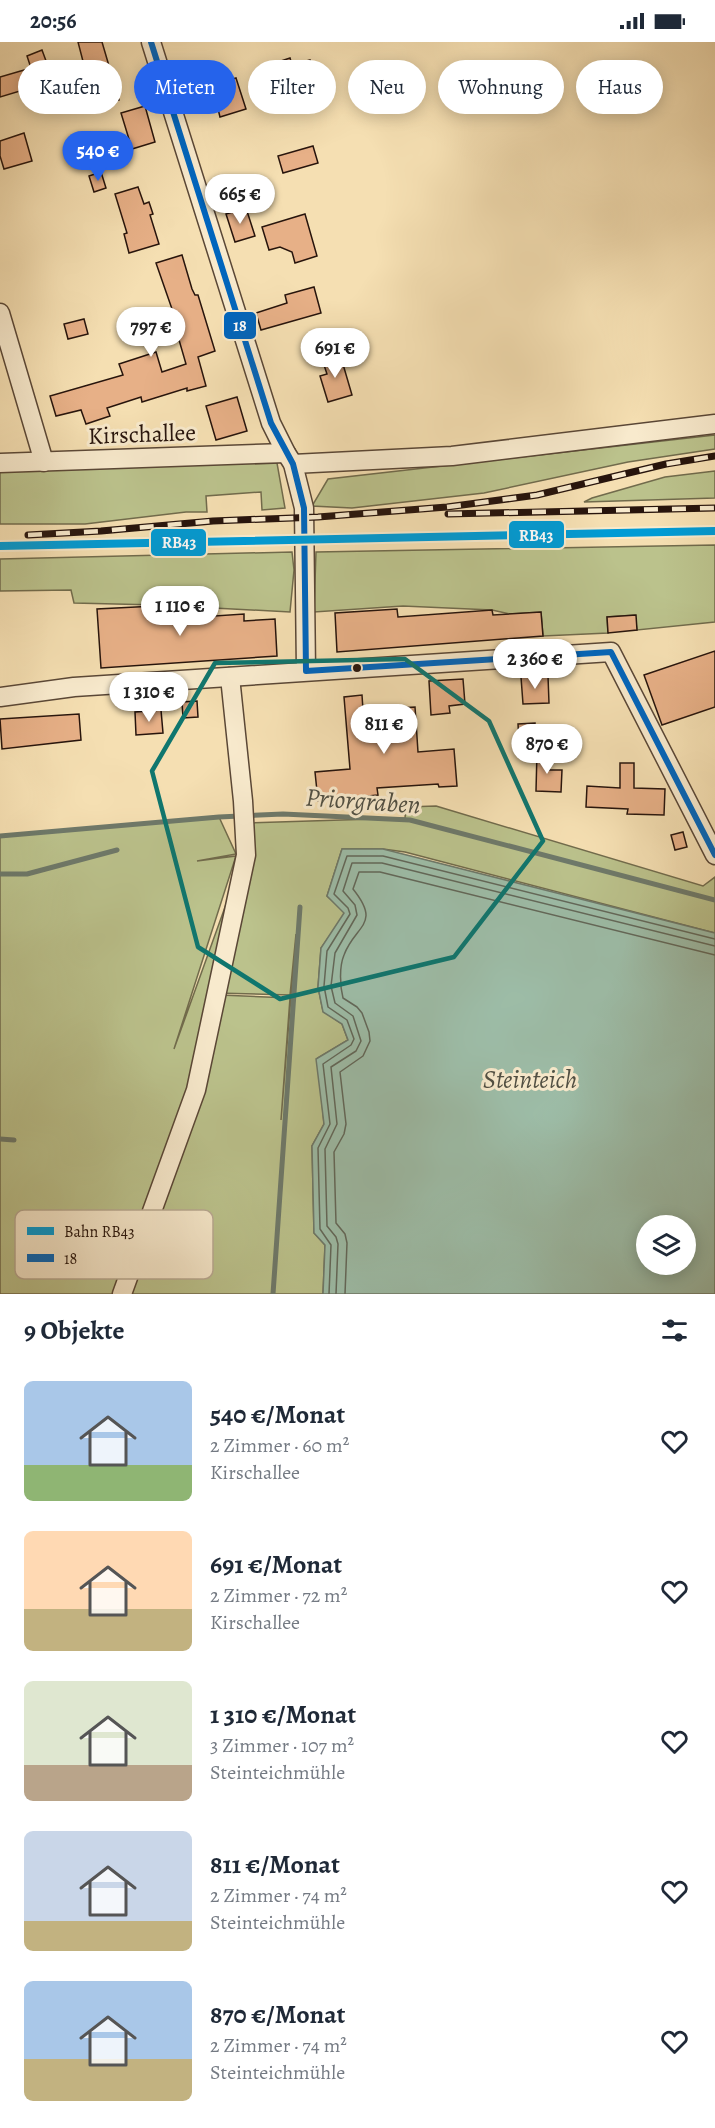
<!DOCTYPE html>
<html lang="de">
<head>
<meta charset="utf-8">
<style>
	:root { --surface:#fff; --page:#f2f2f3; --text:#1f2937; --muted:#747a83; --accent:#2563eb }
	body { margin:0; font-family:Alegreya,serif; background:var(--page); color:var(--text); height:100vh; display:flex; flex-direction:column; font-size:22px; white-space:nowrap }
	* { box-sizing:border-box; margin:0 }
	p { font-size:20px; color:var(--muted) }
	.icon { flex:none; width:33px; height:33px; fill:none; stroke:currentColor; stroke-width:2; stroke-linecap:round; stroke-linejoin:round }
	.map { position:relative; height:1252px; overflow:hidden }
	.sheet { display:flex; flex-direction:column; background:var(--surface); flex:1 }
	.sheet>* { flex:none }
	.top-card { position:absolute; left:18px; top:18px; width:680px; height:54px; display:flex; gap:12px }
	.buttons { position:absolute; left:636px; top:1173px; display:grid; gap:12px }
	.buttons a { display:grid; place-items:center; width:60px; height:60px; border-radius:50%; background:var(--surface); box-shadow:0 3px 15px #0003; font-size:30px }
	.price { position:absolute; translate:-50% -51px; padding:0 14px; border-radius:21px; background:#fff; color:#222; font-size:20px; line-height:39px; filter:drop-shadow(0 2px 3px #0008) }
	.price::after { content:''; position:absolute; left:50%; top:36px; width:18px; height:14px; margin-left:-9px; background:inherit; clip-path:polygon(0 0,100% 0,50% 100%) }
	.price.current { background:var(--accent); color:#fff }
	ul { padding:0; list-style:none }
	li { display:flex; align-items:center; gap:18px; height:150px; padding:0 24px }
	li span { display:grid; place-items:center; flex:none; width:168px; height:120px; border-radius:9px; color:#555 }
	li>.icon { margin-inline-start:auto }
	span .icon { width:72px; height:72px; fill:#fffc; stroke-width:1 }
	li b { font-size:26px }
	h2 { display:flex; justify-content:space-between; align-items:center; height:72px; padding:0 24px; font-size:26px }
	.tag { padding:0 21px; border-radius:27px; background:var(--surface); box-shadow:0 3px 15px #0003; font-size:21px; line-height:54px }
	.tag.current { background:var(--accent); color:#fff }
	.status { display:flex; justify-content:space-between; align-items:center; height:42px; padding:0 30px; background:var(--surface); direction:ltr }
	.status svg { height:16px; fill:currentColor }
	.map>svg:first-child { display:block }
</style>
</head>
<body>
<div class="status"><b>20:56</b><svg viewBox="0 0 49 12"><path d="M0 12V9h3v3zM5 12V6h3v6zM10 12V3h3v9zM15 12V0h3v12zM26 1h20v11H26zM47 4h2v5h-2z"/></svg></div>
<div class="map">
<svg width="715" height="1252" viewBox="0 0 715 1252">
	<rect width="100%" height="100%" fill="#f5dfb2"/>
	<filter id="stains"><feTurbulence type="fractalNoise" baseFrequency=".00333" numOctaves="4"/><feColorMatrix values="0 0 0 0 .2 0 0 0 0 .09 0 0 0 0 .02 0 0 0 .5 -.17"/></filter>
	<radialGradient id="worn" r=".72"><stop offset=".6" stop-color="#630" stop-opacity="0"/><stop offset="1" stop-color="#630" stop-opacity=".3"/></radialGradient>
	<g fill="#bbc28c" stroke="#716b4c" stroke-width="1.5">
		<path d="M715,393v14l-87,13 -144,31 -132,15 -40,-2 16,-27z"/>
		<path d="M271,419l6,2 8,45 -23,2 -1,-18 -55,4 1,16h-21l-101,12h-85v-57z"/>
		<path d="M715,429v27l-131,4 8,-4 73,-21z"/>
		<path d="M715,503v77l-78,8 -2,-15 -28,2 1,16 -65,3 -2,-24 -31,2 -18,-4 -89,-4 -89,6 2,-60z"/>
		<path d="M292,510l2,18 -4,42 -133,-7 -83,-2 -3,-13 -71,1v-32z"/>
		<path d="M436,764l267,80 12,-9v56l-310,-81 -22,-3h-41l-15,47 19,17 -25,35 -3,39 5,24 19,13 6,16 -30,18 6,66 -12,22 2,87 11,12 -2,49h-196l72,-203 21,-96 70,3 -9,122 15,-186 -6,61 -74,-2 -22,99 -73,202h-121v-457l219,-20 17,37 -39,7 39,-5 -62,193 69,-192 6,1 -2,-35 158,-5 1,-11z"/>
	</g>
	<path fill="#9dbda8" stroke="#6e796a" stroke-width="1.5" fill-rule="evenodd" d="M342,807h41l332,84v361h-392l2,-49 -11,-12 -2,-87 12,-22 -8,-65 32,-19 -6,-16 -19,-12 -5,-25 3,-39 23,-35 -17,-17zM646,1184h40v38h-40z"/>
	<g fill="none" stroke-linecap="round" stroke-linejoin="round">
		<g stroke="#62685a" stroke-width="1.5">
			<path d="M329,1252l2,-49 -11,-16 -2,-81 12,-24 -7,-60 28,-19 3,-6 -7,-19 -19,-13 -4,-21 3,-35 23,-37 -2,-6 -14,-14 13,-38h36l332,83"/>
			<path d="M336,1252l2,-50 -2,-7 -9,-11 -2,-77 12,-25 -6,-57 25,-16 5,-10 -8,-25 -18,-13 -4,-17 4,-33 22,-38 -2,-10 -12,-14 9,-28h30l333,83"/>
			<path d="M345,1252l2,-51 -2,-9 -9,-11 -2,-71 10,-18 2,-10 -6,-52 23,-16 7,-15 -1,-9 -7,-19 -5,-6 -14,-9c-3,-12 -4,-31 1,-43 11,-30 38,-30 9,-66l6,-17h21l335,83"/>
		</g>
		<g stroke="#6e796a" stroke-width="5">
			<path d="M0,794l219,-19 64,-3 127,6 305,80"/>
			<path d="M0,832h27l90,-24"/>
			<path d="M0,1097l14,1"/>
			<path d="M273,1252l27,-387"/>
		</g>
	</g>
	<g fill="#e7b087" stroke="#27140c" stroke-width="1.5">
		<path d="M78,0h24l17,58 -16,4 -11,-37 -7,2z"/>
		<path d="M42,8l7,19 -3,1 4,12 -50,15v-20l31,-9 -4,-12z"/>
		<path d="M290,16l2,7 18,-5 4,14 -18,6 5,16 -11,3 -12,-37z"/>
		<path d="M236,36l10,31 -26,8 -8,-32z"/>
		<path d="M145,64l10,36 -23,7 -11,-36z"/>
		<path d="M24,91l8,28 -28,8 -4,-13v-15z"/>
		<path d="M313,104l5,17 -35,10 -5,-17z"/>
		<path d="M101,130l5,16 -12,4 -5,-16z"/>
		<path d="M138,145l6,17 5,-2 4,12 -3,1 9,29 -30,9 -5,-19 3,-1 -12,-39z"/>
		<path d="M246,166l9,28 -20,6 -9,-28z"/>
		<path d="M305,172l12,42 -22,7 -3,-11 -12,-5 -11,3 -7,-23z"/>
		<path d="M182,213l10,34 3,6h3l17,56 -17,6 8,29 -19,5v-3l-45,14 -1,-5 -34,11 3,8 -24,8 -5,-14 -25,6 -6,-20 73,-21 -4,-11 37,-12 6,20 24,-8 -9,-31 3,-1 -24,-69z"/>
		<path d="M314,245l7,26 -60,17 -5,-17 31,-10 -2,-8z"/>
		<path d="M84,277l4,15 -20,5 -4,-15z"/>
		<path d="M340,312l12,41 -24,7 -8,-26 7,-2 -5,-15z"/>
		<path d="M237,355l10,34 -31,9 -10,-34z"/>
		<path d="M155,564v7l45,-3v7l44,-3v7l31,-2 2,37 -176,12 -4,-59z"/>
		<path d="M397,567l1,8 94,-7 1,5 48,-3 2,24 -206,16 -2,-39z"/>
		<path d="M636,573l1,15 -29,3 -1,-16z"/>
		<path d="M715,609v56l-53,18 -18,-50z"/>
		<path d="M548,634l1,27 -26,1 -2,-27z"/>
		<path d="M463,637l2,25 -16,2 1,7 -19,2 -2,-34z"/>
		<path d="M362,653l1,15 52,-3 3,45 36,-3 3,37 -18,1 -1,-3 -61,4 1,7 -60,6 -3,-29 35,-3 -6,-72z"/>
		<path d="M197,659l1,16 -15,1 -1,-16z"/>
		<path d="M161,668l2,23 -27,2 -1,-23z"/>
		<path d="M79,672l2,26 -79,9 -2,-30z"/>
		<path d="M535,681v16l-16,1 -1,-16z"/>
		<path d="M537,710h13l-1,18h13l-1,22 -25,-1z"/>
		<path d="M620,721h14v25l31,1 -1,26 -37,-1 1,-5 -42,-2 1,-21 33,2z"/>
		<path d="M683,790l4,15 -12,3 -4,-15z"/>
	</g>
	<g fill="none" stroke-linecap="round" stroke-linejoin="round">
		<defs>
			<g id="minor">
				<path d="M151,0l120,381 15,30 7,11 11,44 2,163"/>
				<path d="M0,271l44,149"/>
				<path d="M0,421l286,-10"/>
				<path d="M293,422l159,-8 263,-32"/>
				<path d="M0,655l74,-10 537,-35 104,203"/>
				<path d="M122,1252l74,-204 50,-235 -3,-54 -13,-124"/>
			</g>
		</defs>
		<use href="#minor" stroke="#5a4736" stroke-width="21"/>
		<use href="#minor" stroke="#f8eacd" stroke-width="18"/>
		<defs>
			<g id="rail">
				<path d="M448,472l267,-6"/>
				<path d="M28,493l73,-4 112,-10 105,-4 129,-10 90,-12 129,-31 49,-8"/>
			</g>
		</defs>
		<use href="#rail" stroke="#27140c" stroke-width="7"/>
		<use href="#rail" stroke="#f8eacd" stroke-width="4.5" stroke-dasharray="14" stroke-linecap="butt"/>
		<defs>
			<path id="bus-1" d="M151,0l120,381 22,41 11,44 2,163 305,-19 104,203"/>
		</defs>
		<use href="#bus-1" stroke="#f8eacd" stroke-width="10"/>
		<use href="#bus-1" stroke="#0065bd" stroke-width="6"/>
		<defs>
			<path id="rail-1" d="M0,504l715,-15"/>
		</defs>
		<use href="#rail-1" stroke="#f8eacd" stroke-width="12"/>
		<use href="#rail-1" stroke="#009bd5" stroke-width="8"/>
	</g>
	<path fill="none" stroke="#0f766e" stroke-width="4.5" stroke-linejoin="round" d="M405,617l84,62 54,120 -89,116 -174,42 -82,-52 -46,-176 63,-108z"/>
	<circle fill="#27140c" stroke="#f8eacd" stroke-width="2" cx="357" cy="626" r="5"/>
	<g text-anchor="middle" dominant-baseline="central" stroke-width="6" stroke-linejoin="round" paint-order="stroke">
		<g font-size="24" fill="#27140c" stroke="#f8eacd">
			<text transform="translate(142 392) rotate(-2)">Kirschallee</text>
		</g>
		<g font-size="26" font-style="italic" fill="#504f43" stroke="#f8eacd">
			<text transform="translate(363 759) rotate(4)">Priorgraben</text>
			<text x="530" y="1037">Steinteich</text>
		</g>
	</g>
	<rect x="15" y="1168" width="198" height="69" rx="9" fill="#f8eacd" stroke="#b9aa93" stroke-width="1.5"/>
	<rect x="27" y="1185" width="27" height="8" fill="#009bd5"/>
	<rect x="27" y="1212" width="27" height="8" fill="#0065bd"/>
	<g font-size="16" fill="#27140c">
		<text x="64" y="1195">Bahn RB43</text>
		<text x="64" y="1222">18</text>
	</g>
	<g stroke="#f8eacd" stroke-width="2">
		<rect x="223" y="269" width="34" height="29" rx="6" fill="#0065bd"/>
		<rect x="508" y="478" width="57" height="29" rx="6" fill="#009bd5"/>
		<rect x="150" y="486" width="57" height="29" rx="6" fill="#009bd5"/>
	</g>
	<g font-size="16" text-anchor="middle" font-weight="bold" fill="#fff">
		<text x="240" y="289">18</text>
		<text x="536" y="499">RB43</text>
		<text x="179" y="506">RB43</text>
	</g>
	<rect width="100%" height="100%" filter="url(#stains)"/>
	<rect width="100%" height="100%" fill="url(#worn)"/>
</svg>
<div class="buttons">
<a><svg class="icon" aria-label="layers" viewBox="0 0 24 24"><path d="M12 4l9 5-9 5-9-5zM3 14l9 5 9-5"/></svg></a>
</div>
<b class="price current" style="left:98px;top:140px">540 €</b>
<b class="price" style="left:240px;top:183px">665 €</b>
<b class="price" style="left:151px;top:316px">797 €</b>
<b class="price" style="left:335px;top:337px">691 €</b>
<b class="price" style="left:180px;top:595px">1 110 €</b>
<b class="price" style="left:535px;top:648px">2 360 €</b>
<b class="price" style="left:149px;top:681px">1 310 €</b>
<b class="price" style="left:384px;top:713px">811 €</b>
<b class="price" style="left:547px;top:733px">870 €</b>
<div class="top-card">
<a class="tag">Kaufen</a>
<a class="tag current">Mieten</a>
<a class="tag">Filter</a>
<a class="tag">Neu</a>
<a class="tag">Wohnung</a>
<a class="tag">Haus</a>
</div>
</div>
<section class="sheet">
<h2>9 Objekte<svg class="icon" aria-label="filters" viewBox="0 0 24 24"><path d="M4 7h16M4 17h16"/><circle cx="9" cy="7" r="2"/><circle cx="15" cy="17" r="2"/></svg></h2>
<ul>
<li><span style="background:linear-gradient(#a9c7e8 70%,#8fb573 0)"><svg class="icon" aria-label="home" viewBox="0 0 24 24"><path d="M3 11l9-7 9 7M6 9v11h12V9"/></svg></span><div><b>540 €/Monat</b><p>2 Zimmer · 60 m²</p><p>Kirschallee</p></div><svg class="icon" aria-label="heart" viewBox="0 0 24 24"><path d="M12 20l-8-8c-3-5 5-10 8-4 3-6 11-1 8 4z"/></svg></li>
<li><span style="background:linear-gradient(#ffd9b3 65%,#c2b280 0)"><svg class="icon" aria-label="home" viewBox="0 0 24 24"><path d="M3 11l9-7 9 7M6 9v11h12V9"/></svg></span><div><b>691 €/Monat</b><p>2 Zimmer · 72 m²</p><p>Kirschallee</p></div><svg class="icon" aria-label="heart" viewBox="0 0 24 24"><path d="M12 20l-8-8c-3-5 5-10 8-4 3-6 11-1 8 4z"/></svg></li>
<li><span style="background:linear-gradient(#dfe7d0 70%,#b9a48a 0)"><svg class="icon" aria-label="home" viewBox="0 0 24 24"><path d="M3 11l9-7 9 7M6 9v11h12V9"/></svg></span><div><b>1 310 €/Monat</b><p>3 Zimmer · 107 m²</p><p>Steinteichmühle</p></div><svg class="icon" aria-label="heart" viewBox="0 0 24 24"><path d="M12 20l-8-8c-3-5 5-10 8-4 3-6 11-1 8 4z"/></svg></li>
<li><span style="background:linear-gradient(#c9d6e8 75%,#c2b280 0)"><svg class="icon" aria-label="home" viewBox="0 0 24 24"><path d="M3 11l9-7 9 7M6 9v11h12V9"/></svg></span><div><b>811 €/Monat</b><p>2 Zimmer · 74 m²</p><p>Steinteichmühle</p></div><svg class="icon" aria-label="heart" viewBox="0 0 24 24"><path d="M12 20l-8-8c-3-5 5-10 8-4 3-6 11-1 8 4z"/></svg></li>
<li><span style="background:linear-gradient(#a9c7e8 65%,#c2b280 0)"><svg class="icon" aria-label="home" viewBox="0 0 24 24"><path d="M3 11l9-7 9 7M6 9v11h12V9"/></svg></span><div><b>870 €/Monat</b><p>2 Zimmer · 74 m²</p><p>Steinteichmühle</p></div><svg class="icon" aria-label="heart" viewBox="0 0 24 24"><path d="M12 20l-8-8c-3-5 5-10 8-4 3-6 11-1 8 4z"/></svg></li>
</ul>
</section>
</body>
</html>
